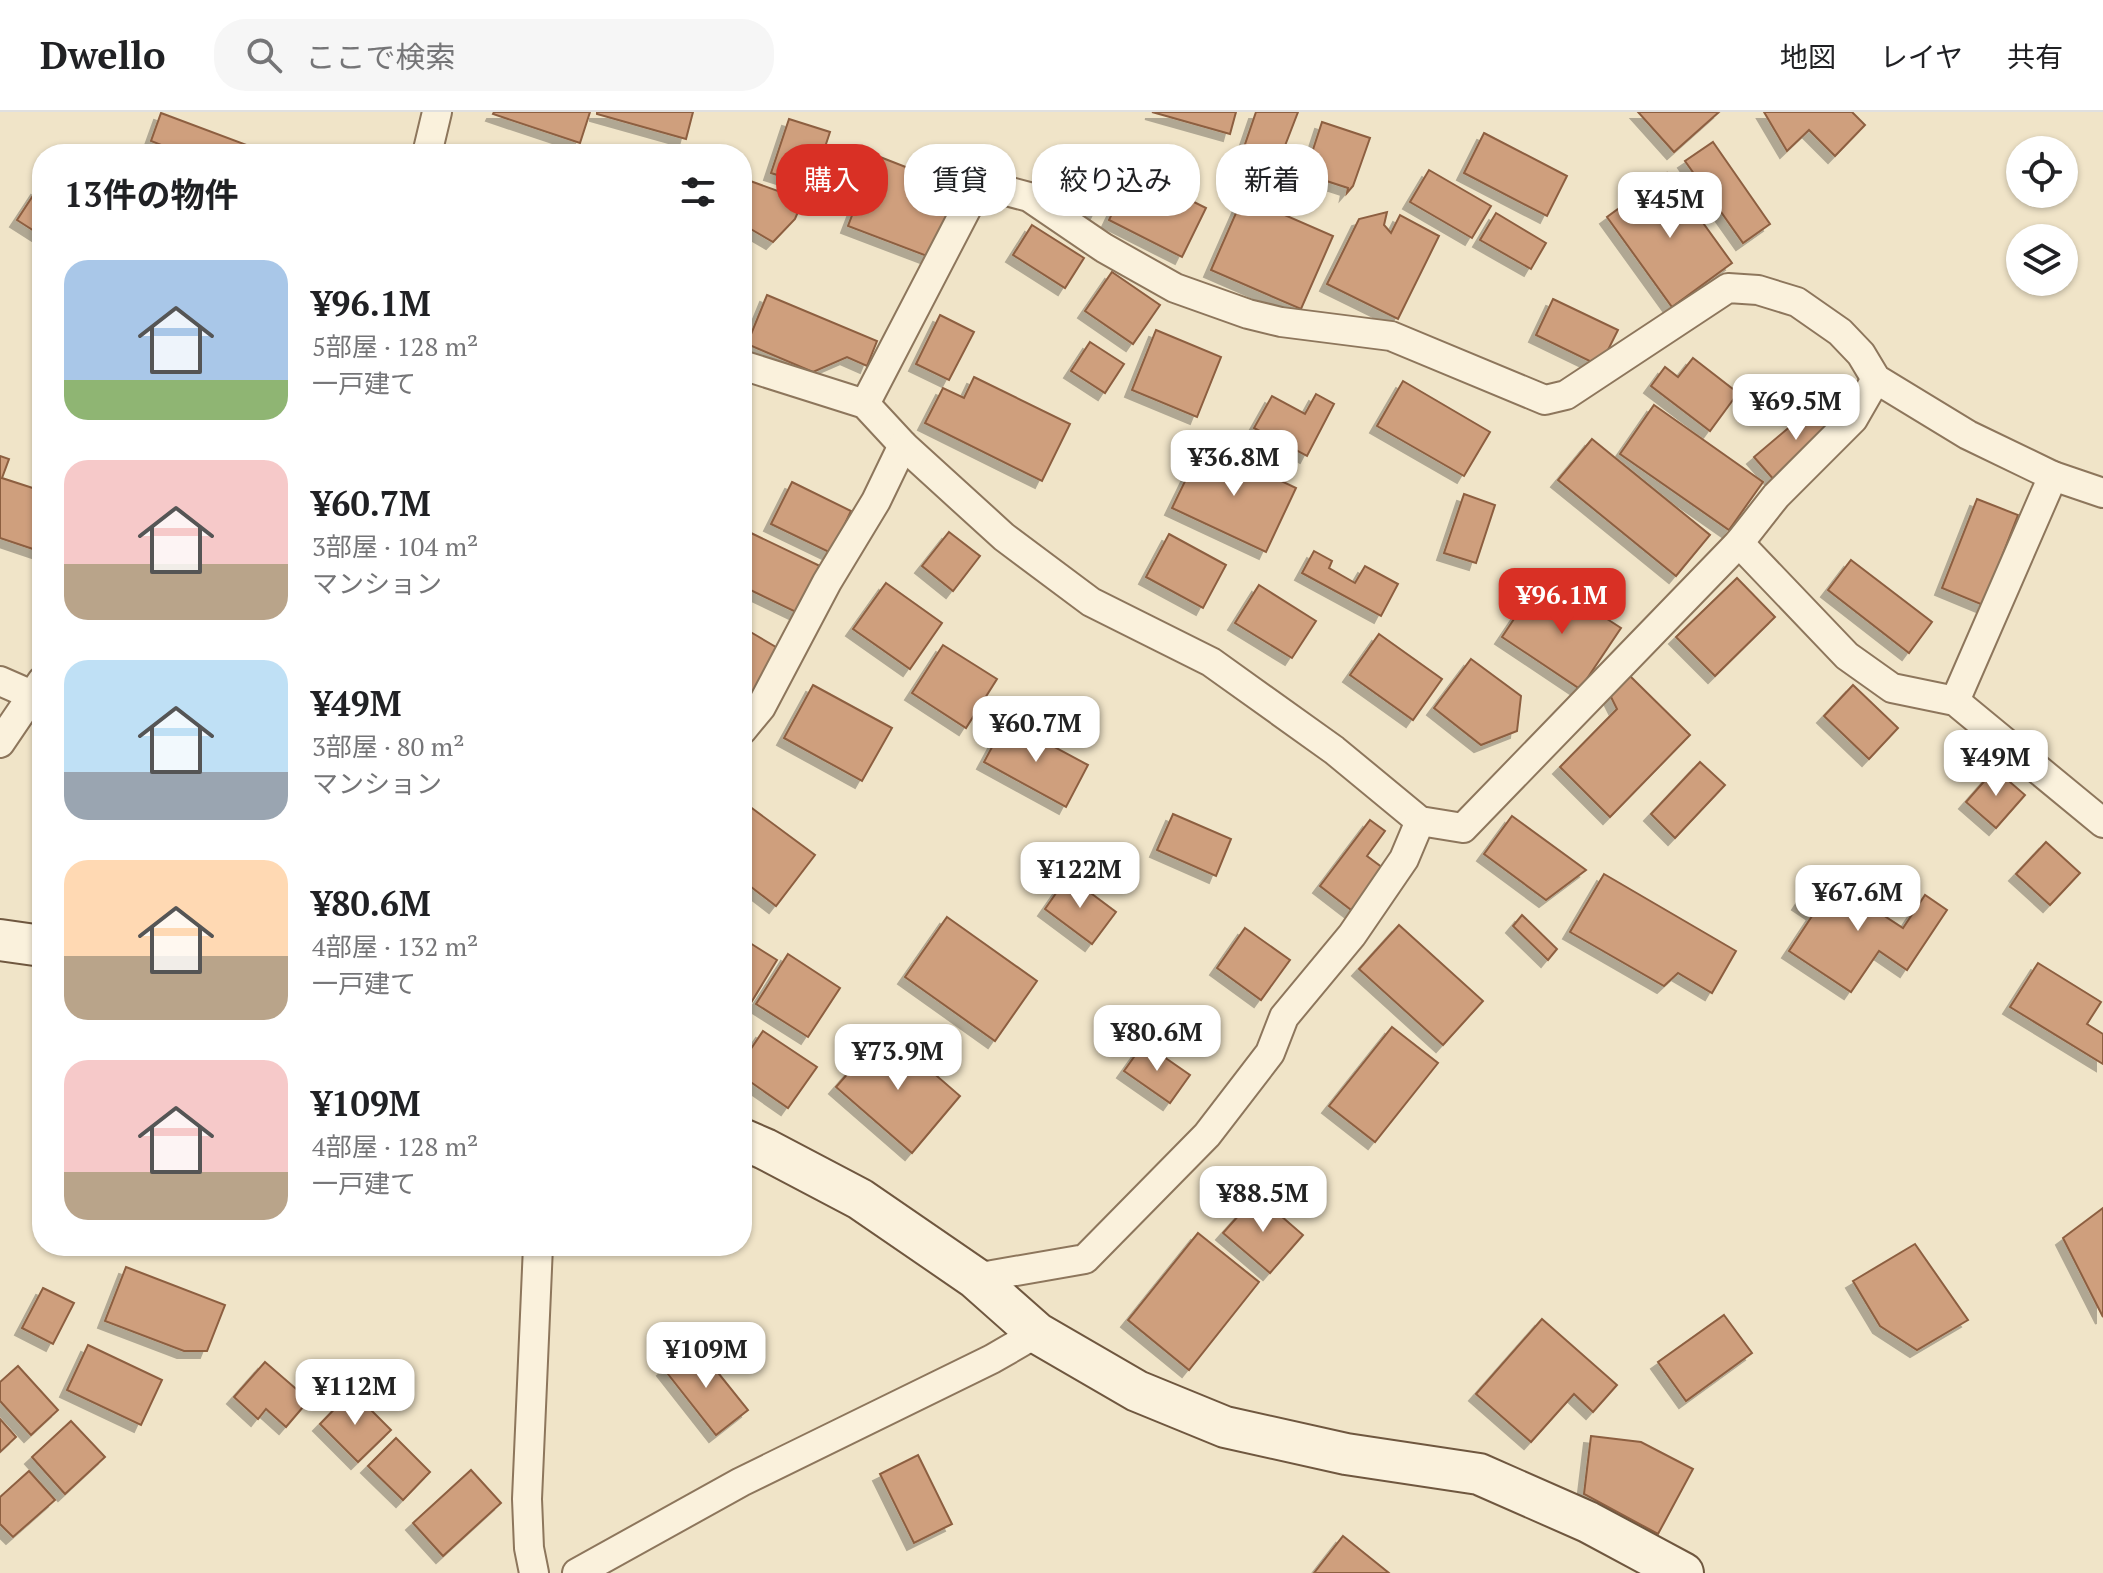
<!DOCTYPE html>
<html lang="ja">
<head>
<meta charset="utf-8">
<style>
	:root { --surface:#fff; --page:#f6f6f6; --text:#202124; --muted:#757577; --line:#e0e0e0; --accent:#d93025 }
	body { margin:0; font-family:"PT Serif","Noto Sans JP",serif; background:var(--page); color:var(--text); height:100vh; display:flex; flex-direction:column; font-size:30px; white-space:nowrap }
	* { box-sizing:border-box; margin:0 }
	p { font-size:26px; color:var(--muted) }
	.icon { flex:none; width:44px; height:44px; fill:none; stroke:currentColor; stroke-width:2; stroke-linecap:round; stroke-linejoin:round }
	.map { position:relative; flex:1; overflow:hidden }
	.side { position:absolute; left:32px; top:32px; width:720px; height:1112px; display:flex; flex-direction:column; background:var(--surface); border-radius:32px; box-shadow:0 2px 6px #0004 }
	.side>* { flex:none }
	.hud { position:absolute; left:776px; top:32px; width:760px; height:72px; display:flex; gap:16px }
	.fabs { position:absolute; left:2006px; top:24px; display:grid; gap:16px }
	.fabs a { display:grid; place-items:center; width:72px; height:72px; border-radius:50%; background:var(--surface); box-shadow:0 2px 6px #0004; font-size:40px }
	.price { position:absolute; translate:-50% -68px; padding:0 18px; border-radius:16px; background:#fff; color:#222; font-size:26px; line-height:52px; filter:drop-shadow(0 2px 4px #0008) }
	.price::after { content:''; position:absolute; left:50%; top:48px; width:24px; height:18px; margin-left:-12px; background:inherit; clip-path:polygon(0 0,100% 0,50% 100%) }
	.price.on { background:var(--accent); color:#fff }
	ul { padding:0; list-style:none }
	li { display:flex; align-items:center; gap:24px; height:200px; padding:0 32px }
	li span { display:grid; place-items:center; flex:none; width:224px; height:160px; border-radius:24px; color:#555 }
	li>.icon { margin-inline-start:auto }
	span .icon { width:96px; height:96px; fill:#fffc; stroke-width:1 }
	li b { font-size:34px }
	h2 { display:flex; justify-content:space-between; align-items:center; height:96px; padding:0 32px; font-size:34px }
	.pill { padding:0 28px; border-radius:32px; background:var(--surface); box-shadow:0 2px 6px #0004; font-size:28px; line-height:72px }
	.pill.on { background:var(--accent); color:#fff }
	header { display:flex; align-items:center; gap:48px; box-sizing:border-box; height:112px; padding:0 40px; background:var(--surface); border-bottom:2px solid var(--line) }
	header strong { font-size:38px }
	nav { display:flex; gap:44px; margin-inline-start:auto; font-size:28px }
	.search { width:560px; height:72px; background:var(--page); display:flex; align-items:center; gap:20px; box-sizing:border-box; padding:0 28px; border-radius:32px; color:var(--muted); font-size:30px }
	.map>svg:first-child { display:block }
</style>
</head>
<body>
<header>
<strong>Dwello</strong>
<div class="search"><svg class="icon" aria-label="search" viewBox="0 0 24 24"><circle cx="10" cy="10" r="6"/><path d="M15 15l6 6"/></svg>ここで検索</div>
<nav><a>地図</a><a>レイヤ</a><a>共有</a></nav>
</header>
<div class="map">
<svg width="2103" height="1461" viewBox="0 0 2103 1461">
	<defs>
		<filter id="shadow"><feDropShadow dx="-7" dy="7" stdDeviation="0" flood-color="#0004"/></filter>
	</defs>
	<rect width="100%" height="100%" fill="#f0e4c8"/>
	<g fill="#cf9f7d" stroke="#8d5f41" stroke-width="2" filter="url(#shadow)">
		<path d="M494,0h96l-10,31 -87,-29z"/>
		<path d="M597,0h96l-7,27 -89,-25z"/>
		<path d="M1152,0h84l-6,22z"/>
		<path d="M1256,0h42l-22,57 -35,-13z"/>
		<path d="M1638,0h81l-45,40z"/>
		<path d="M1764,0h88l13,13 -30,31 -26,-26 -22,21z"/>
		<path d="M161,1l91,34 -3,7h-65l-33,-13z"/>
		<path d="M789,7l41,13 -18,54 -41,-13z"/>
		<path d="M1322,10l48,16 -17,48 -6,7 1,-5 -43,-14z"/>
		<path d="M1484,21l83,43 -20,40 -83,-43z"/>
		<path d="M1713,30l57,82 -27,19 -58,-82z"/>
		<path d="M875,43l87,34 -27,70 -87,-33z"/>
		<path d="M1076,49l37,20 -17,33 -29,-16z"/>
		<path d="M1429,58l62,36 -19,32 -62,-36z"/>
		<path d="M1132,59l74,37 -24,49 -73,-37z"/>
		<path d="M1667,61l65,90 -60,44 -65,-90z"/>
		<path d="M742,66l61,22 -8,19 -22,23 -31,-18z"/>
		<path d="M38,76l4,3v45l-25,-16z"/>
		<path d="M1243,85l90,39 -32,73 -90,-39z"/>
		<path d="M1387,100l-3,13 7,8 9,-18 39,21 -41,83 -71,-35 32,-65z"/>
		<path d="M1496,101l50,30 -15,26 -51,-29z"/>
		<path d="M1032,113l52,33 -19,30 -52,-33z"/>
		<path d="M1112,160l48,33 -27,39 -48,-33z"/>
		<path d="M767,183l110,46 -10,25 -20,-9 -34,15 -66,-28z"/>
		<path d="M1553,187l65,31 -18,36 -64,-31z"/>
		<path d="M940,203l34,17 -25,48 -33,-16z"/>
		<path d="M1156,218l65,27 -24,60 -65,-27z"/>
		<path d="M1090,230l34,22 -19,29 -34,-22z"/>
		<path d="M1693,246l45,35 -28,38 -59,-45 14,-19 13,10z"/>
		<path d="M974,265l96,47 -28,57 -117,-58 18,-35 21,10z"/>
		<path d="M1403,269l87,51 -26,44 -87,-50z"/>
		<path d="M1316,282l18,10 -27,52 -53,-28 18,-32 33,18z"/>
		<path d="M1818,291l20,25 -63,53 -21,-24z"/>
		<path d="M1654,293l109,77 -34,48 -109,-76z"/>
		<path d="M1592,327l118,96 -34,41 -118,-96z"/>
		<path d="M1203,332l93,44 -30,64 -94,-44z"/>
		<path d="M0,344l9,3 -7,19 40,13v61l-42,-14z"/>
		<path d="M792,370l59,29 -20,42 -60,-29z"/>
		<path d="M1464,382l31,11 -19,58 -32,-10z"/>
		<path d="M1977,387l41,16 -35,90 -41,-17z"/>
		<path d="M949,420l31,24 -27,35 -31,-25z"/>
		<path d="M751,421l69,33 -22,47 -56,-27v-35z"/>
		<path d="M1169,422l57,31 -23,43 -57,-31z"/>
		<path d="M1314,439l18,10 -3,7 26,15 10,-17 33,18 -17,32 -79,-43z"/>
		<path d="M1851,448l81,62 -23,31 -81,-63z"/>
		<path d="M1737,466l38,39 -60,59 -39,-39z"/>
		<path d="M886,471l56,40 -32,46 -57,-40z"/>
		<path d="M1259,473l57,36 -24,37 -57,-35z"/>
		<path d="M1536,474l41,28 7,-10 37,24 -41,61 -78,-52z"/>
		<path d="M742,515l39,23 -39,61z"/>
		<path d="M1379,522l63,45 -29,41 -63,-45z"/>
		<path d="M943,533l54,34 -31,49 -54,-35z"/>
		<path d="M1471,547l50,37 -4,35 -36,14 -47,-37z"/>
		<path d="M1630,564l60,59 -80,82 -50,-50 57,-58 -7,-14z"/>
		<path d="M813,573l79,43 -30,53 -78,-43z"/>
		<path d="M1853,573l45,43 -29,31 -45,-43z"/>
		<path d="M1006,609l82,44 -22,42 -82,-45z"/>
		<path d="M1700,650l25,23 -50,53 -24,-24z"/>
		<path d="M1995,657l30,26 -29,33 -30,-26z"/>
		<path d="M745,691l70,52 -39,51 -34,-26v-73z"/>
		<path d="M1173,702l58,25 -15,37 -59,-26z"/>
		<path d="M1512,704l74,54 -40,30 -62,-46z"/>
		<path d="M1370,708l15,11 -18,25 24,18 -32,42 -39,-30z"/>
		<path d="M2046,730l34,31 -30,32 -34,-31z"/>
		<path d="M1819,761l84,55 22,-33 22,15 -40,60 -28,-19 -28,41 -62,-41 25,-38 -15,-10z"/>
		<path d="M1604,762l132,77 -24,42 -34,-20 -14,13 -94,-54z"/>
		<path d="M1068,764l48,36 -24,32 -47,-35z"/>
		<path d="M1522,803l35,34 -9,11 -35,-34z"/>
		<path d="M947,805l90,64 -42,60 -90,-64z"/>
		<path d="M1399,813l84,76 -40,44 -84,-76z"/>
		<path d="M1245,816l45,32 -29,40 -44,-32z"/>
		<path d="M742,826l35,22 -31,51 -4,-3z"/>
		<path d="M788,842l52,34 -32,49 -52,-33z"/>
		<path d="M2038,851l63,39 -14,22 16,10v30l-93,-57z"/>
		<path d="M1392,915l46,36 -63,79 -46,-36z"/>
		<path d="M763,919l54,36 -29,41 -46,-32v-14z"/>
		<path d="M885,919l75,65 -48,57 -76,-66z"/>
		<path d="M1144,931l46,32 -20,28 -46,-32z"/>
		<path d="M1257,1083l46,40 -33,38 -47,-40z"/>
		<path d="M2103,1096v109l-40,-79z"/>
		<path d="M1198,1121l61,49 -70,88 -61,-50z"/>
		<path d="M1915,1132l53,76 -51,30 -37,-24 -27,-45z"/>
		<path d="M126,1155l99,38 -18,46h-23l-79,-30z"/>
		<path d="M43,1176l31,15 -21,41 -31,-16z"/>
		<path d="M1724,1203l28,38 -66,48 -28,-39z"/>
		<path d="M1542,1207l75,66 -24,27 -19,-18 -43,48 -55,-48z"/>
		<path d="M695,1232l53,66 -32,25 -52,-66z"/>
		<path d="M88,1233l74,35 -21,45 -74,-35z"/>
		<path d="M265,1250l44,38 -23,27 -20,-18 -8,10 -24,-22z"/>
		<path d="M18,1254l40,44 -27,25 -31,-34v-19z"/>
		<path d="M352,1279l39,39 -33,32 -38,-38z"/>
		<path d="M0,1307l16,18 -16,15z"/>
		<path d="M71,1309l34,36 -40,37 -33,-37z"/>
		<path d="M1591,1324l50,6 52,27 -35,65 -74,-40z"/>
		<path d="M396,1326l34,34 -27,28 -35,-34z"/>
		<path d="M918,1343l34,69 -38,19 -34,-69z"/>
		<path d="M471,1358l30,33 -58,53 -30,-33z"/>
		<path d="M29,1359l26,29 -42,37 -13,-13v-27z"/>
		<path d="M1343,1424l46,37h-75z"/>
	</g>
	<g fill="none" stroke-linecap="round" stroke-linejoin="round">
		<defs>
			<g id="street">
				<path d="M427,42l10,-42"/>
				<path d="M742,253l123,39 38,41 101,92 87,65 120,60 123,88 86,71 43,7 276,-285 108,113 45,32 63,13 148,122"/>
				<path d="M865,292l107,-206 23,-10 34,9 75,51 71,40 73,26 33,8 110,14 154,64 21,-5 162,-107 30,2 39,12 43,30 21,22 15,25 92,56 85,41"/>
				<path d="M1739,431l37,-47 77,-77 23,-40"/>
				<path d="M0,569l32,14"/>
				<path d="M1955,589l98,-225 50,17"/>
				<path d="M742,618l19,-23 66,-125 49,-81 27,-56"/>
				<path d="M0,631l42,-62"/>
				<path d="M975,1166l110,-19 122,-124 63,-82 14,-36 68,-82 52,-76 16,-38"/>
				<path d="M534,1461l-5,-25 -2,-49 11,-253"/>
				<path d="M577,1461l164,-91 251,-123 45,-26"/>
			</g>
			<g id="secondary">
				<path d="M0,828l42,6"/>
				<path d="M742,1027l23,10 95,50 115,79 62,55 100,58 88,36 121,27 133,20 109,48 95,51"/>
			</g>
		</defs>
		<use href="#street" stroke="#8d765c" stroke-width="32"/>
		<use href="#secondary" stroke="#6f573f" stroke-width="44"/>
		<use href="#street" stroke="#faf1dc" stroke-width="28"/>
		<use href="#secondary" stroke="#faf1dc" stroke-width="40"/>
	</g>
</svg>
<div class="fabs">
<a><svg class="icon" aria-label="locate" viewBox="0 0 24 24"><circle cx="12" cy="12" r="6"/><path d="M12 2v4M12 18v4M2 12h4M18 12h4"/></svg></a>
<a><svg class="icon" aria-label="layers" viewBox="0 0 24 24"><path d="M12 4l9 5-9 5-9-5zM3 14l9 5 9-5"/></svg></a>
</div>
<b class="price" style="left:1670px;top:128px">¥45M</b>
<b class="price" style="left:1796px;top:330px">¥69.5M</b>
<b class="price" style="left:1234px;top:386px">¥36.8M</b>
<b class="price on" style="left:1562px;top:524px">¥96.1M</b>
<b class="price" style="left:1036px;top:652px">¥60.7M</b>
<b class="price" style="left:1996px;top:686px">¥49M</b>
<b class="price" style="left:1080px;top:798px">¥122M</b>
<b class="price" style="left:1858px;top:821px">¥67.6M</b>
<b class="price" style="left:1157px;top:961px">¥80.6M</b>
<b class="price" style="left:898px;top:980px">¥73.9M</b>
<b class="price" style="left:1263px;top:1122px">¥88.5M</b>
<b class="price" style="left:706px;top:1278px">¥109M</b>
<b class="price" style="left:355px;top:1315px">¥112M</b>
<div class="hud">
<a class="pill on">購入</a>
<a class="pill">賃貸</a>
<a class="pill">絞り込み</a>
<a class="pill">新着</a>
</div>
<section class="side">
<h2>13件の物件<svg class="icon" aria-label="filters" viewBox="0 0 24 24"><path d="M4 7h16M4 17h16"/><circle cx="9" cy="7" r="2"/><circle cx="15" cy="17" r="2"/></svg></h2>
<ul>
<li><span style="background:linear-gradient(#a9c7e8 75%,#8fb573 0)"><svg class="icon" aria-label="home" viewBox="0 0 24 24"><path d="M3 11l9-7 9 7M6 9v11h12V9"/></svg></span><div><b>¥96.1M</b><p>5部屋 · 128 m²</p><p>一戸建て</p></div></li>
<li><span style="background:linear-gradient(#f6c9c9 65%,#b9a48a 0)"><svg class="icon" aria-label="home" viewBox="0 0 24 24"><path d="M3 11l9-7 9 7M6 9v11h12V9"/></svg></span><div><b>¥60.7M</b><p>3部屋 · 104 m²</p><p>マンション</p></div></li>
<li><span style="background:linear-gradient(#bfe0f5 70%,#9aa5b1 0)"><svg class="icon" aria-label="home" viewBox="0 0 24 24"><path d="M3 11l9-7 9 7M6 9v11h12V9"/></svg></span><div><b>¥49M</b><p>3部屋 · 80 m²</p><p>マンション</p></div></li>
<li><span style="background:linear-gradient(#ffd9b3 60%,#b9a48a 0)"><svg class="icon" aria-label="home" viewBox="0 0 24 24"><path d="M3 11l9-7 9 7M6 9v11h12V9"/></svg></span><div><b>¥80.6M</b><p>4部屋 · 132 m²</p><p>一戸建て</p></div></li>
<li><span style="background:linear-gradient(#f6c9c9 70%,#b9a48a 0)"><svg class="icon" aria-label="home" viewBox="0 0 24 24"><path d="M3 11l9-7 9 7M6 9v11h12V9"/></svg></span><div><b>¥109M</b><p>4部屋 · 128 m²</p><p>一戸建て</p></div></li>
</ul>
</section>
</div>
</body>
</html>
